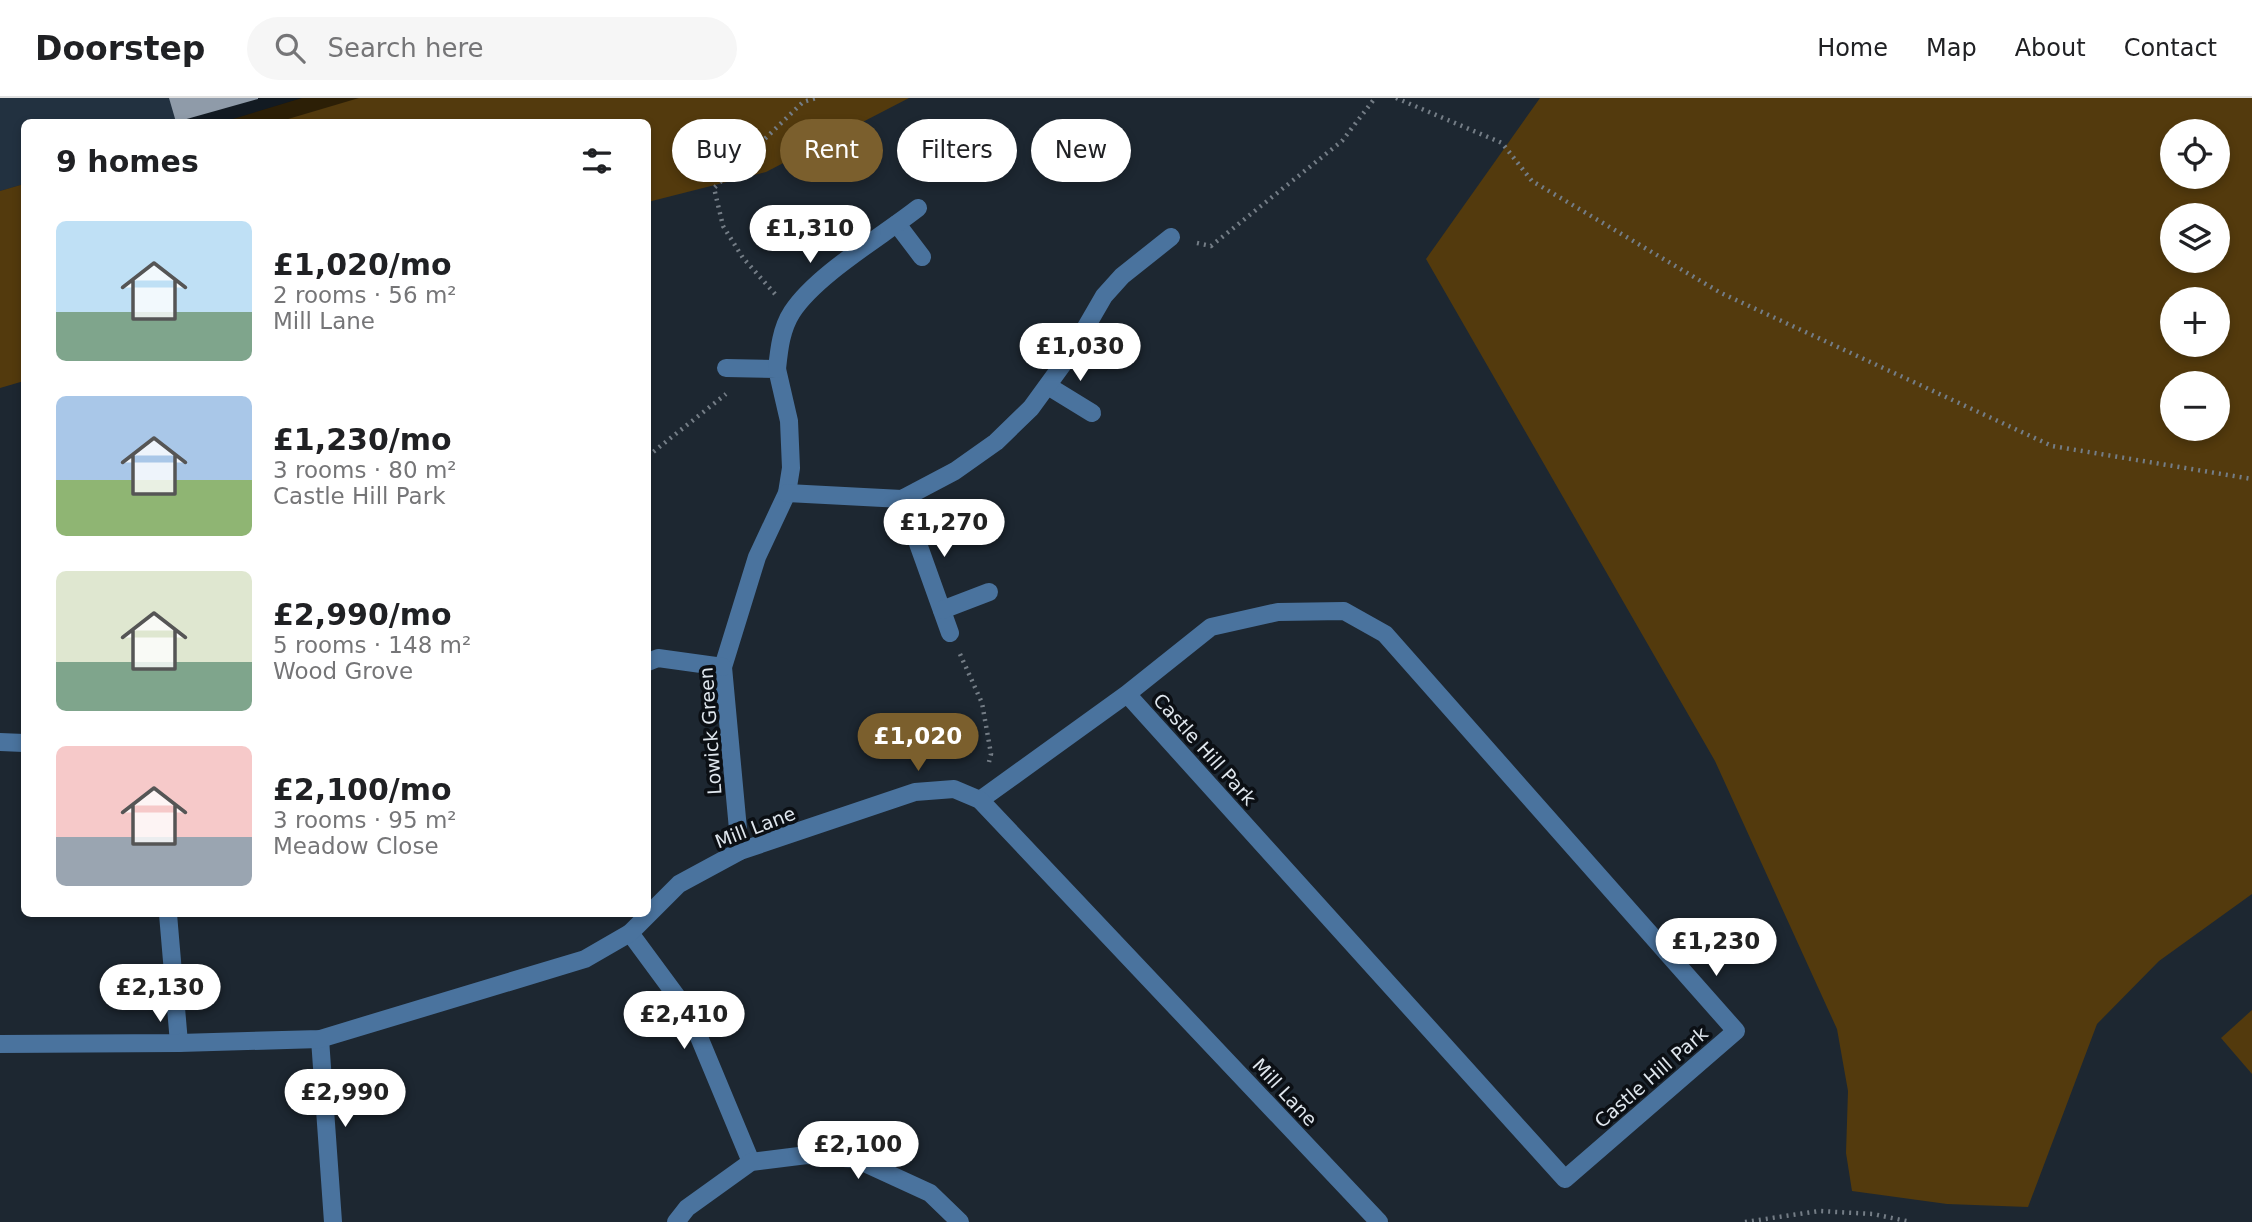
<!DOCTYPE html>
<html lang="en">
<head>
<meta charset="utf-8">
<style>
	:root { --surface:#fff; --page:#f6f6f6; --text:#202124; --muted:#757577; --line:#e0e0e0; --accent:#7b5f2d }
	body { margin:0; font-family:"DejaVu Sans",sans-serif; background:var(--page); color:var(--text); height:100vh; display:flex; flex-direction:column; font-size:26px; white-space:nowrap }
	* { box-sizing:border-box; margin:0 }
	p { font-size:23px; color:var(--muted) }
	.icon { flex:none; width:38px; height:38px; fill:none; stroke:currentColor; stroke-width:2; stroke-linecap:round; stroke-linejoin:round }
	.map { position:relative; flex:1; overflow:hidden }
	.drawer { position:absolute; left:21px; top:21px; width:630px; height:798px; display:flex; flex-direction:column; background:var(--surface); border-radius:10px; box-shadow:0 4px 10px #0003 }
	.drawer>* { flex:none }
	.hud { position:absolute; left:672px; top:21px; width:665px; height:63px; display:flex; gap:14px }
	.buttons { position:absolute; left:2160px; top:21px; display:grid; gap:14px }
	.buttons a { display:grid; place-items:center; width:70px; height:70px; border-radius:50%; background:var(--surface); box-shadow:0 4px 10px #0003; font-size:35px }
	.price { position:absolute; translate:-50% -60px; padding:0 16px; border-radius:24px; background:#fff; color:#222; font-size:23px; line-height:46px; filter:drop-shadow(0 2px 4px #0008) }
	.price::after { content:''; position:absolute; left:50%; top:42px; width:21px; height:16px; margin-left:-10px; background:inherit; clip-path:polygon(0 0,100% 0,50% 100%) }
	.price.on { background:var(--accent); color:#fff }
	ul { padding:0; list-style:none }
	li { display:flex; align-items:center; gap:21px; height:175px; padding:0 35px }
	li span { display:grid; place-items:center; flex:none; width:196px; height:140px; border-radius:10px; color:#555 }
	li>.icon { margin-inline-start:auto }
	span .icon { width:84px; height:84px; fill:#fffc; stroke-width:1 }
	li b { font-size:30px }
	h2 { display:flex; justify-content:space-between; align-items:center; height:84px; padding:0 35px; font-size:30px }
	.pill { padding:0 24px; border-radius:32px; background:var(--surface); box-shadow:0 4px 10px #0003; font-size:24px; line-height:63px }
	.pill.on { background:var(--accent); color:#fff }
	header { display:flex; align-items:center; gap:42px; box-sizing:border-box; height:98px; padding:0 35px; background:var(--surface); border-bottom:2px solid var(--line) }
	header strong { font-size:33px }
	nav { display:flex; gap:38px; margin-inline-start:auto; font-size:24px }
	.search { width:490px; height:63px; background:var(--page); display:flex; align-items:center; gap:18px; box-sizing:border-box; padding:0 24px; border-radius:38px; color:var(--muted); font-size:26px }
	.map>svg:first-child { display:block }
</style>
</head>
<body>
<header>
<strong>Doorstep</strong>
<div class="search"><svg class="icon" aria-label="search" viewBox="0 0 24 24"><circle cx="10" cy="10" r="6"/><path d="M15 15l6 6"/></svg>Search here</div>
<nav><a>Home</a><a>Map</a><a>About</a><a>Contact</a></nav>
</header>
<div class="map">
<svg width="2252" height="1124" viewBox="0 0 2252 1124">
	<rect width="100%" height="100%" fill="#1d2731"/>
	<path fill="#223140" d="M0,0h302l-79,24h-199v62l-24,7z"/>
	<g fill="#533a0d" fill-rule="evenodd">
		<path d="M302,0h607l-143,74 -118,30v-80h-425z"/>
		<path d="M1540,0h712v796l-93,67 -62,63 -69,183 -81,-3 -95,-13 -6,-38 2,-62 -11,-62 -122,-268 -289,-502zM2172,33h45v46h-45zM2172,117h45v46h-45zM2217,201v46h-45v-46zM2172,285h45v46h-45z"/>
		<path d="M24,86v197l-24,7v-197z"/>
		<path d="M2252,912v64l-31,-36z"/>
	</g>
	<path fill="#0007" d="M171,0h188l-81,24h-100z"/>
	<path fill="#8f9ba9" d="M169,0h89v1l-82,23z"/>
	<g fill="none" stroke-linecap="round" stroke-linejoin="round">
		<g stroke="#747d86" stroke-width="4.5" stroke-dasharray="2 5" stroke-linecap="butt">
			<path d="M1396,0l106,45 30,38 189,112 331,153 200,33"/>
			<path d="M1197,145l14,3 131,-105 33,-43"/>
			<path d="M775,196l-32,-36 -20,-32 -9,-38 89,-86 13,-4"/>
			<path d="M648,358l78,-62"/>
			<path d="M960,556l22,49 9,51 -2,8"/>
			<path d="M1745,1124l74,-11 54,3 38,8"/>
		</g>
		<g stroke="#4a739e" stroke-width="18">
			<path d="M897,126l25,33"/>
			<path d="M726,270l51,1 12,52 2,47 -4,25 -30,64 -34,110 17,184"/>
			<path d="M777,271c2,-19 4,-40 15,-57 24,-37 89,-75 126,-104"/>
			<path d="M1048,288l44,27"/>
			<path d="M787,395l115,6 53,-28 41,-29 35,-34 40,-55 33,-57 18,-20 49,-39"/>
			<path d="M902,401l48,134"/>
			<path d="M942,512l47,-18"/>
			<path d="M648,564l10,-4 65,9"/>
			<path d="M0,644l24,1"/>
			<path d="M980,702l147,-106 84,-67 67,-15 66,-1 41,23 351,397 -171,148 -438,-485"/>
			<path d="M168,816l11,129"/>
			<path d="M630,835l59,80 62,149"/>
			<path d="M320,941l13,183"/>
			<path d="M0,946l179,-1 141,-4 265,-80 45,-26 49,-49 61,-33 175,-59 39,-3 26,11 399,422"/>
			<path d="M676,1124l11,-14 64,-46 56,-7 49,4 74,34 30,29"/>
		</g>
	</g>
	<g text-anchor="middle" dominant-baseline="central" stroke-width="7" stroke-linejoin="round" paint-order="stroke">
		<g font-size="19" fill="#dfe6ed" stroke="#0b0f14">
			<text transform="translate(710 633) rotate(-94)">Lowick Green</text>
			<text transform="translate(1205 651) rotate(48)">Castle Hill Park</text>
			<text transform="translate(755 729) rotate(-21)">Mill Lane</text>
			<text transform="translate(1651 979) rotate(-41)">Castle Hill Park</text>
			<text transform="translate(1285 994) rotate(47)">Mill Lane</text>
		</g>
	</g>
</svg>
<div class="buttons">
<a><svg class="icon" aria-label="locate" viewBox="0 0 24 24"><circle cx="12" cy="12" r="6"/><path d="M12 2v4M12 18v4M2 12h4M18 12h4"/></svg></a>
<a><svg class="icon" aria-label="layers" viewBox="0 0 24 24"><path d="M12 4l9 5-9 5-9-5zM3 14l9 5 9-5"/></svg></a>
<a>+</a>
<a>−</a>
</div>
<b class="price" style="left:810px;top:167px">£1,310</b>
<b class="price" style="left:1080px;top:285px">£1,030</b>
<b class="price" style="left:944px;top:461px">£1,270</b>
<b class="price on" style="left:918px;top:675px">£1,020</b>
<b class="price" style="left:1716px;top:880px">£1,230</b>
<b class="price" style="left:160px;top:926px">£2,130</b>
<b class="price" style="left:684px;top:953px">£2,410</b>
<b class="price" style="left:345px;top:1031px">£2,990</b>
<b class="price" style="left:858px;top:1083px">£2,100</b>
<div class="hud">
<a class="pill">Buy</a>
<a class="pill on">Rent</a>
<a class="pill">Filters</a>
<a class="pill">New</a>
</div>
<section class="drawer">
<h2>9 homes<svg class="icon" aria-label="filters" viewBox="0 0 24 24"><path d="M4 7h16M4 17h16"/><circle cx="9" cy="7" r="2"/><circle cx="15" cy="17" r="2"/></svg></h2>
<ul>
<li><span style="background:linear-gradient(#bfe0f5 65%,#7fa58c 0)"><svg class="icon" aria-label="home" viewBox="0 0 24 24"><path d="M3 11l9-7 9 7M6 9v11h12V9"/></svg></span><div><b>£1,020/mo</b><p>2 rooms · 56 m²</p><p>Mill Lane</p></div></li>
<li><span style="background:linear-gradient(#a9c7e8 60%,#8fb573 0)"><svg class="icon" aria-label="home" viewBox="0 0 24 24"><path d="M3 11l9-7 9 7M6 9v11h12V9"/></svg></span><div><b>£1,230/mo</b><p>3 rooms · 80 m²</p><p>Castle Hill Park</p></div></li>
<li><span style="background:linear-gradient(#dfe7d0 65%,#7fa58c 0)"><svg class="icon" aria-label="home" viewBox="0 0 24 24"><path d="M3 11l9-7 9 7M6 9v11h12V9"/></svg></span><div><b>£2,990/mo</b><p>5 rooms · 148 m²</p><p>Wood Grove</p></div></li>
<li><span style="background:linear-gradient(#f6c9c9 65%,#9aa5b1 0)"><svg class="icon" aria-label="home" viewBox="0 0 24 24"><path d="M3 11l9-7 9 7M6 9v11h12V9"/></svg></span><div><b>£2,100/mo</b><p>3 rooms · 95 m²</p><p>Meadow Close</p></div></li>
</ul>
</section>
</div>
</body>
</html>
